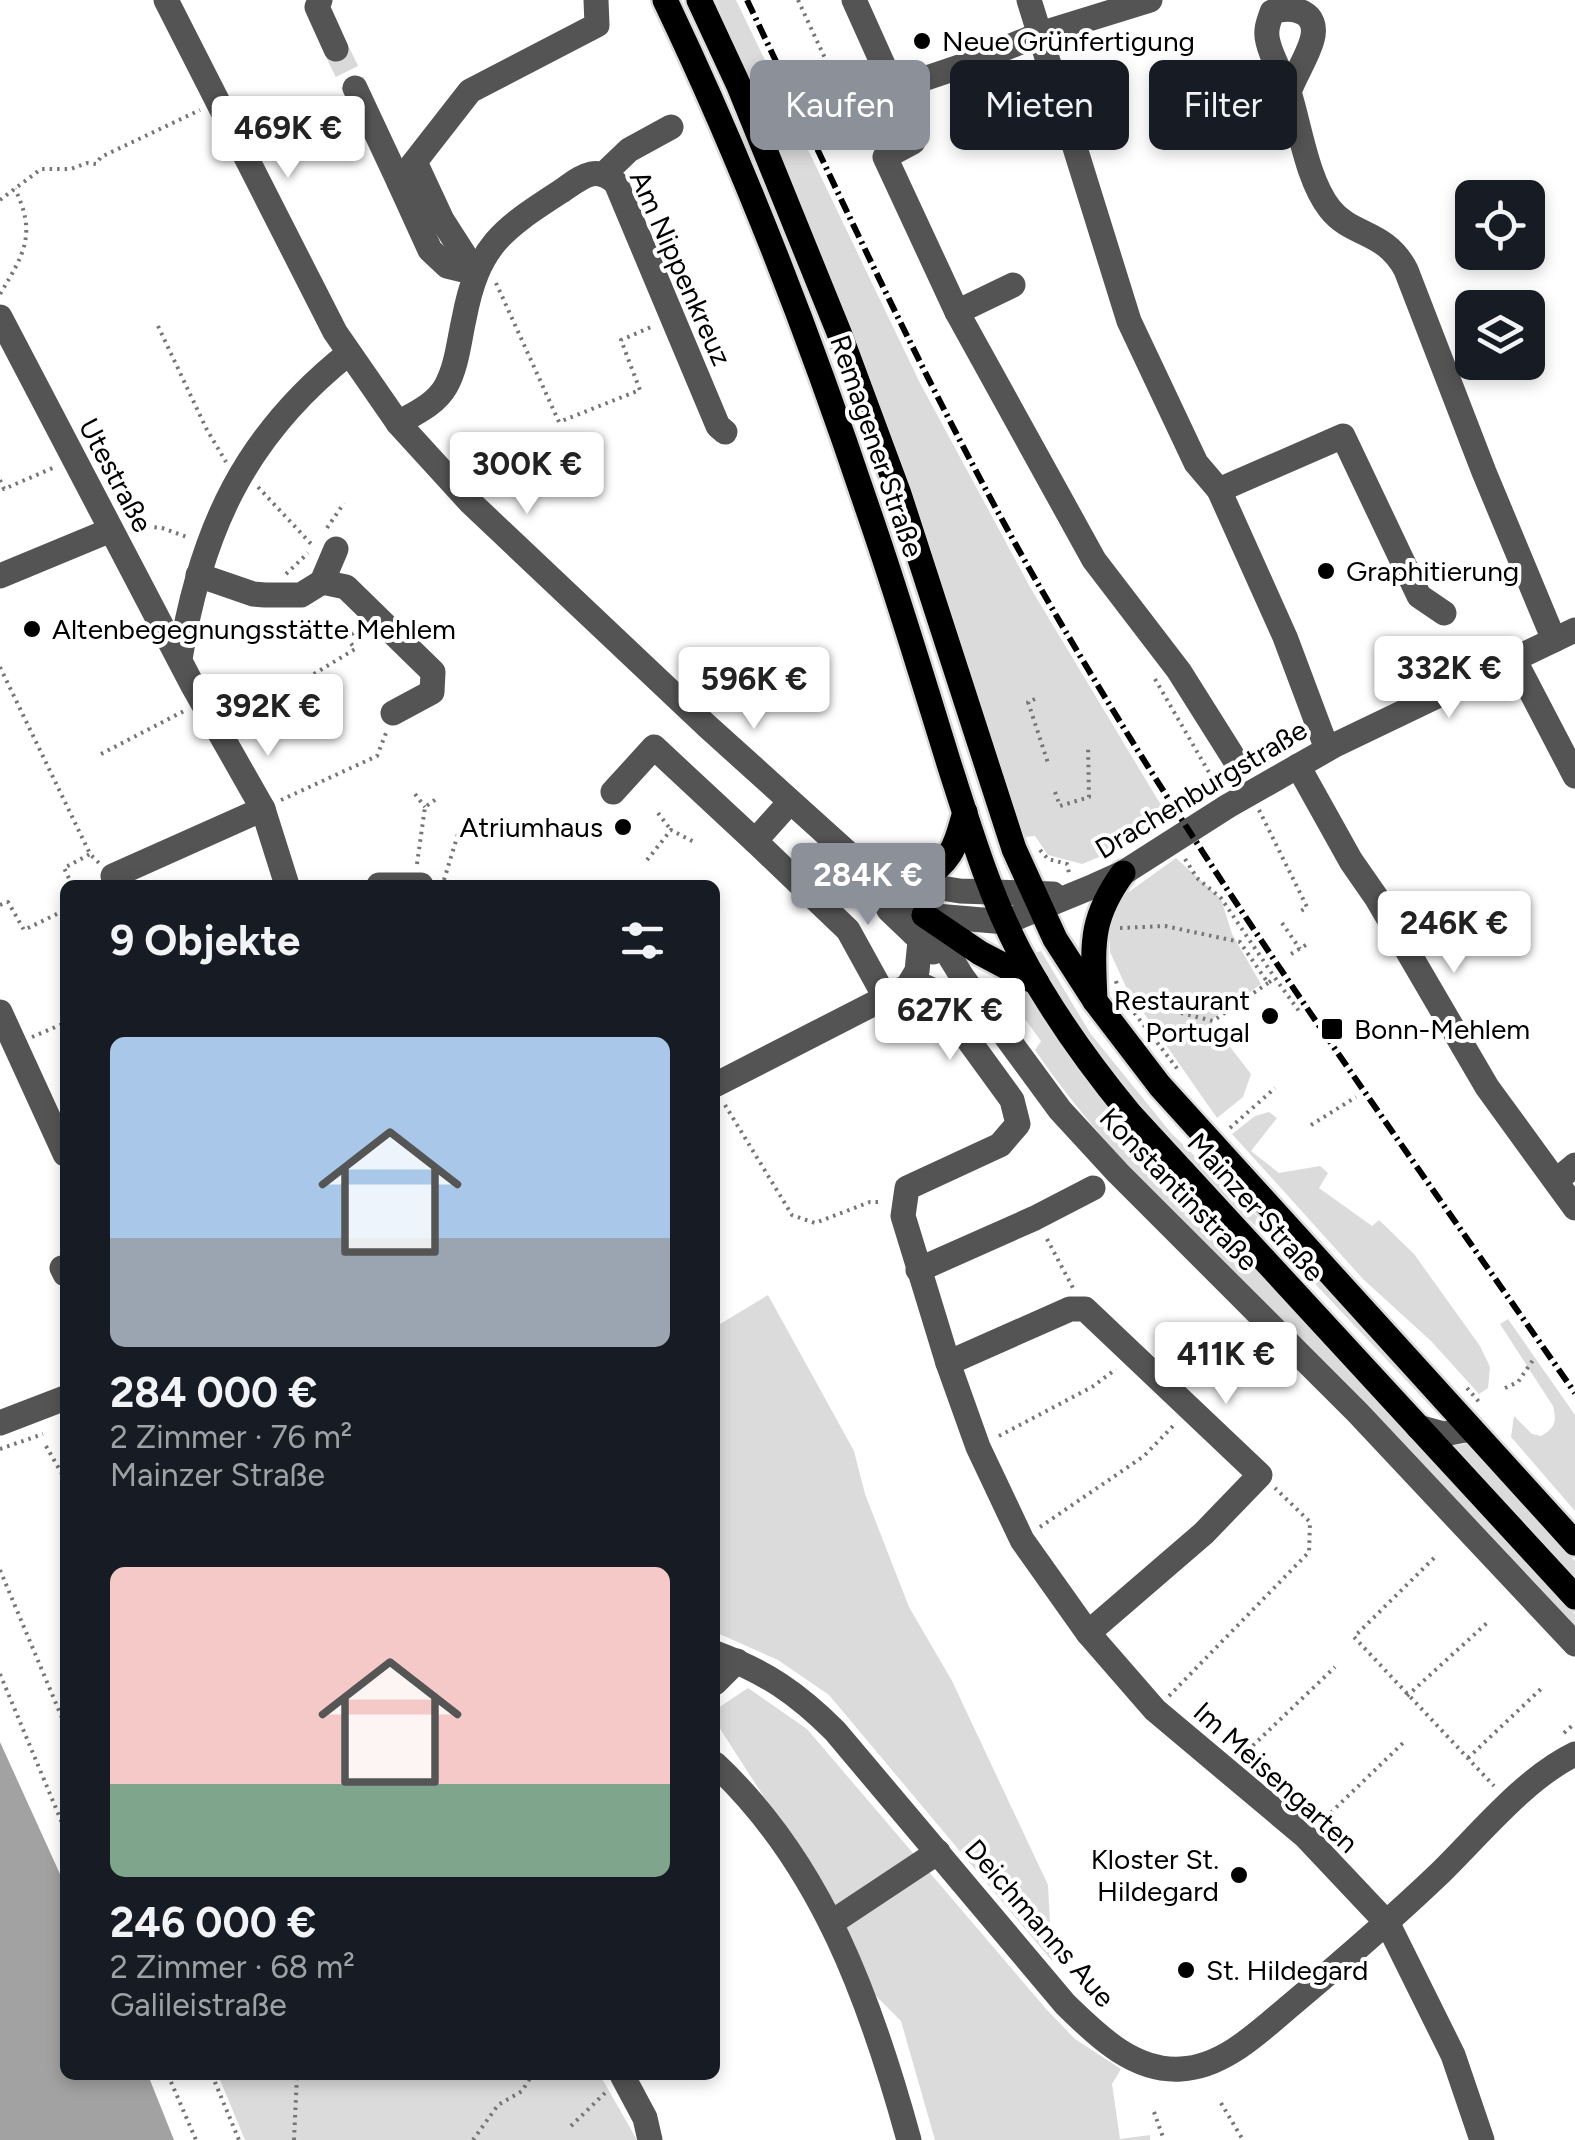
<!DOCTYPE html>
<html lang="de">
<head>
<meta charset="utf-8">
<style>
	:root { --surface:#171b24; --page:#242831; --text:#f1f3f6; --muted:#9ea1a6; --accent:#8c9099 }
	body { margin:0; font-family:Figtree,sans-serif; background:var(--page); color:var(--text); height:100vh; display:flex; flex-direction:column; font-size:38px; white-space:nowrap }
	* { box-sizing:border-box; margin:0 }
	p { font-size:32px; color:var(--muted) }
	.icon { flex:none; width:55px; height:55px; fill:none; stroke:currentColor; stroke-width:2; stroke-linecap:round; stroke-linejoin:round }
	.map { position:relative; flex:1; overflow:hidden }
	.details { position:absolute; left:60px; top:880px; width:660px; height:1200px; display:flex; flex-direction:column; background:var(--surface); border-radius:15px; box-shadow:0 5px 15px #0003 }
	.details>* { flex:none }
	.banner { position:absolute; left:750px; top:60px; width:675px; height:90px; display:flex; gap:20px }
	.tools { position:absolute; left:1455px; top:180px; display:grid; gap:20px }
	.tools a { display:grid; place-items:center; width:90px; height:90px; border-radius:15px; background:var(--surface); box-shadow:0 5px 15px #0003; font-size:50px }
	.price { position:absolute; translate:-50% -85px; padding:0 22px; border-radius:10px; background:#fff; color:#222; font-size:32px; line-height:65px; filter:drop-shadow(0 2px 5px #0008) }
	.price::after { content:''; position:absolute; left:50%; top:60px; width:30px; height:22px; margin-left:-15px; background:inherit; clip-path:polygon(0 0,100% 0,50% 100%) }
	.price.on { background:var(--accent); color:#fff }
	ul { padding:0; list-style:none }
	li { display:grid; align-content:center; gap:20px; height:530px; padding:0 50px }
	li span { display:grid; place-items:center; height:310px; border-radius:15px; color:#555 }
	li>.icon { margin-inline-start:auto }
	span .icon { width:180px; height:180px; fill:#fffc; stroke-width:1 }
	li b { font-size:42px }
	h2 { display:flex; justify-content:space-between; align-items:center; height:120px; padding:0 50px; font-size:42px }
	.pill { padding:0 35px; border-radius:15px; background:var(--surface); box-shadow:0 5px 15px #0003; font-size:35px; line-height:90px }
	.pill.on { background:var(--accent); color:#fff }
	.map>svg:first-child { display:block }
</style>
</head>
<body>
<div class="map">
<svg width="1575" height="2140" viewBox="0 0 1575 2140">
	<rect width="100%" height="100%" fill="#fff"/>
	<g fill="#dbdbdb">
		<path d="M716,0h20l184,383 110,204 137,228 -63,40 -22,9 -34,-9 -13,-19 -10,1 -114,-344 -157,-403z"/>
		<path d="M1176,858l45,41 11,35 29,50 -51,37 41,53 -8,23 -26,21 -90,-129 -17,-37v-34l16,-24z"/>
		<path d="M1041,951l49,82 81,100 92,89 174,186 -1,4 -151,-160 -61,-54 -67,-69 -58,-71 -41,-61 -24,-44z"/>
		<path d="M987,967l28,16 15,14 69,102 476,515v12c-95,-103 -191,-203 -290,-301 -88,-88 -180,-172 -250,-275l6,-9z"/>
		<path d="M1269,1112l8,6 -26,33 28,22 41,-7 8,7 -9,15 53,38 7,-6 35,34 66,92 10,21 -2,21 -9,6 -48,-53 -68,-62 -131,-145 23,-18z"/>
		<path d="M768,1295l86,156 11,43 44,113 43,74 96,204 4,76 -223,-266 -51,-35 -63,-28v-305z"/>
		<path d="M1508,1319l67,96v96l-64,-74 3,-21 18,18 9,2c14,-8 16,-14 12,-30l-53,-82z"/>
		<path d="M1469,1444l106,117v17l-125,-133z"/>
		<path d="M748,1688l59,41 240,281 28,29 46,30 -9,15 8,55 30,-4v5h-215l-34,-119 -30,-30 -60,-121 -96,-149v-11z"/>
		<path d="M218,2075h382l37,65h-392z"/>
	</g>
	<path fill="#a2a2a2" d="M0,1742l65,143v190h83l26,65h-174z"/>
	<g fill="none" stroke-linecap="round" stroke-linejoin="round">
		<path stroke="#d9d9d9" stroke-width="25" stroke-dasharray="25 12" stroke-linecap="butt" d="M336,49l19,39"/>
		<defs>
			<g id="major">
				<path d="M665,0c79,165 144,334 202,507 30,86 56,173 83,260 20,62 39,126 69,184 31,59 69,112 111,163l445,483"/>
				<path d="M699,0l40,86 101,249 59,159 115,355 41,90 40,62 65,85 415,457"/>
				<path d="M917,885c35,-27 36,-31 48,-73"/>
				<path d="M924,915l56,38 57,30"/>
				<path d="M1095,1001c-2,-56 -6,-81 28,-128"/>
			</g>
		</defs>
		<use href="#major" stroke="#dbdbdb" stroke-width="30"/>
		<g stroke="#767676" stroke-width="4" stroke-dasharray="2.5 5" stroke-linecap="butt">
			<path d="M798,0l69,149"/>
			<path d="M0,200l41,-31h30l16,-6 9,1 5,-7 99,-47"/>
			<path d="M496,283l63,139 81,-32 -19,-50 30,-13"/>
			<path d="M0,294c24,-40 37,-60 15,-105"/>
			<path d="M158,326l48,102 20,34"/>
			<path d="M0,480l4,9 51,-22"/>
			<path d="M258,487l55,59"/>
			<path d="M132,525l30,3 28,10"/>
			<path d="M327,528l17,-25"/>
			<path d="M286,574l22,-21"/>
			<path d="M0,667l90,187 9,9"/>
			<path d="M1155,679l63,109"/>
			<path d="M1035,699l-7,3 20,61"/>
			<path d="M237,721l118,-72 -8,-11 11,-9"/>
			<path d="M101,754l83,-43"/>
			<path d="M1055,792l5,14 29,-9 -1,-52"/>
			<path d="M415,794l10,13"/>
			<path d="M281,800l96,-44 9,-23"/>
			<path d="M1259,810l48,97 -6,4"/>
			<path d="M658,813l13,17"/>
			<path d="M1040,850l8,9 19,5 2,9"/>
			<path d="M1185,859l12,19 24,20 54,80"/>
			<path d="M647,860l24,-30 25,13"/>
			<path d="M417,864l8,-57 14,-10"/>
			<path d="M444,880l14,-46 9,-1"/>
			<path d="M72,885l-8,-17 26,-14"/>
			<path d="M0,905l8,-3 16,28 41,-20"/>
			<path d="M1282,923l18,26"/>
			<path d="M1120,928l45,-2 75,16 28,41 7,-5 24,33"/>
			<path d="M1291,954l18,-11"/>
			<path d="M1116,981l3,12 60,78"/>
			<path d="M1124,995l17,8 72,18 55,-38"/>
			<path d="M32,1037l33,-14"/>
			<path d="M725,1105l67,110 23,8 55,-21h13"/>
			<path d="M1311,1125l45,-28"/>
			<path d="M1230,1128l45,-40"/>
			<path d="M1047,1239l26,49"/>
			<path d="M1467,1388l13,15"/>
			<path d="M1505,1388l13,-6 17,-25"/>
			<path d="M999,1436l93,-49 24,-18"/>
			<path d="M46,1446l19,33"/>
			<path d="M0,1449l43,-15"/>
			<path d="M1040,1527l104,-71 31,-32"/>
			<path d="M1434,1558l-80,79 140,149"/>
			<path d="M0,1570l65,155"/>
			<path d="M0,1674l65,156"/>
			<path d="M1169,1696l140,-144 1,-30 -35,-34"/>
			<path d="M1407,1696l81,-74"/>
			<path d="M1564,1733l11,-10"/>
			<path d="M1242,1756l93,-89"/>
			<path d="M1468,1758l75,-71"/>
			<path d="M1320,1823l84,-81"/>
			<path d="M168,2075l28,65"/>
			<path d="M212,2075l27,65"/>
			<path d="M1221,2103l22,37"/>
			<path d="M1154,2112l10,28"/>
			<path d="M571,2126l34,-33"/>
			<path d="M294,2140l3,-65"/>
			<path d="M473,2140l25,-35 24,-14 10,-16"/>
		</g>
		<g stroke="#545454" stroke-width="25">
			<path d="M166,0l169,332 63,91 73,80 236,223 164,148 53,41 82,7 88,-36 29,-13 105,-67 107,-61 240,-115"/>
			<path d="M320,0l-3,7 19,42"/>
			<path d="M854,0l40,89 19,53 -28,15 72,155"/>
			<path d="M1029,0l100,321 67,142 23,27 66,147 42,112"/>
			<path d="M355,88l44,94"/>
			<path d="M894,89l71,-24 75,-31 110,-34"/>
			<path d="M1289,92c6,-17 18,-34 23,-52 8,-28 -18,-35 -40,-28 -4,11 -7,19 -4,30 4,18 15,33 21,50 11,35 18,88 41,117 22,28 55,21 76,61l78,202 70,168"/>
			<path d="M415,162l27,58 34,53"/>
			<path d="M605,173l24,-23 42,-23"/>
			<path d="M476,273l-29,-7 -17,-16 -31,-68 71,-91 127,-66 -1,-25"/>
			<path d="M1013,285l-56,27 137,248 85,111 56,89"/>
			<path d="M0,317l192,367 71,125 24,76"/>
			<path d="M398,423c18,-10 38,-19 48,-37 11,-20 13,-45 18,-67 14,-75 39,-90 99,-129 19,-13 33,-26 53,-7l102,243 7,6"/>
			<path d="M1219,490l124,-54 76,160 25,17"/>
			<path d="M198,575l55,19 12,1h36l21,-13 24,5 87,85 -1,20 -39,21"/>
			<path d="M0,576l111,-46"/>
			<path d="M322,582l14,-33"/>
			<path d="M180,659c21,-129 65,-224 169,-306"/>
			<path d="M1514,659l61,117"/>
			<path d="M1298,766l53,95 25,36 111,190 88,121"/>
			<path d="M613,792l41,-45 101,94"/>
			<path d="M790,802l-35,39 93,89 37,67"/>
			<path d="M113,876l150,-67"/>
			<path d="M904,882l56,9 93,3"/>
			<path d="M379,885h42"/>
			<path d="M878,888l11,22 44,42"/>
			<path d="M924,915l39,63 97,132 58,63 240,240 217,231"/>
			<path d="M908,986l13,-1 11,5 80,110 6,24 -18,21 -93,43 -4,28 45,147 30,84 44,93 66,93 67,77 150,126 83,88 65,131 29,85"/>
			<path d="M0,1012l65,142"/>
			<path d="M715,1085l193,-99 9,-15 3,-30"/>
			<path d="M1556,1181l19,-16"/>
			<path d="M62,1268l3,6"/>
			<path d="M918,1270l117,-52 58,-30"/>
			<path d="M948,1363l122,-54h15l175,166 -56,58 -116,100"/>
			<path d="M0,1423l65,-25"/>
			<path d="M1418,1427l26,7 27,-5"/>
			<path d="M715,1653c51,19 82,40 120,78l230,273c32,31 68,68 116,65 43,-2 79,-38 110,-64 51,-43 100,-85 148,-131 40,-39 86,-96 136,-120"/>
			<path d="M715,1683l22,-22"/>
			<path d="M715,1764c107,100 156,238 194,376"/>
			<path d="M831,1923l107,-71"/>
			<path d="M622,2075l23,43 5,22"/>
		</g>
		<use href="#major" stroke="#000" stroke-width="25"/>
		<path stroke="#000" stroke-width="6" stroke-dasharray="15 5 2.5 5" stroke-linecap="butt" d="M747,0c93,196 183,395 291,584 161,281 352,543 537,809"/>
	</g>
	<g fill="#000" stroke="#fff" stroke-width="4">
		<circle cx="922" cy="41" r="10"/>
		<circle cx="1326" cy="571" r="10"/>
		<circle cx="32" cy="629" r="10"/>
		<circle cx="623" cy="827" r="10"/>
		<circle cx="1270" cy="1016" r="10"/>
		<rect x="1320" y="1017" width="24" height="24" rx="5"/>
		<circle cx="1239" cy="1875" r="10"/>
		<circle cx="1186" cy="1970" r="10"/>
	</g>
	<g text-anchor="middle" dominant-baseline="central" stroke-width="8" stroke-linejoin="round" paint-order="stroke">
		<g font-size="28" fill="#000" stroke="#fff" text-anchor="start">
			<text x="942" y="41">Neue Grünfertigung</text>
			<text x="1346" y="571">Graphitierung</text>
			<text x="52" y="629">Altenbegegnungsstätte Mehlem</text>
			<text x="603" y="827" text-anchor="end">Atriumhaus</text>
			<text x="1250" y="1000" text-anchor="end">Restaurant<tspan x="1250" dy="32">Portugal</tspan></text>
			<text x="1354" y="1029">Bonn-Mehlem</text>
			<text x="1219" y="1859" text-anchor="end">Kloster St.<tspan x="1219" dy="32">Hildegard</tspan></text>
			<text x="1206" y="1970">St. Hildegard</text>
		</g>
		<g font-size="28" fill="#000" stroke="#fff">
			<text transform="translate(681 268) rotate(66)">Am Nippenkreuz</text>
			<text transform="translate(877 446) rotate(71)">Remagener Straße</text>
			<text transform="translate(116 475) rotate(62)">Utestraße</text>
			<text transform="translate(1201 789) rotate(-31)">Drachenburgstraße</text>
			<text transform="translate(1179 1189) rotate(46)">Konstantinstraße</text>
			<text transform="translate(1256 1207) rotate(48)">Mainzer Straße</text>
			<text transform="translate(1276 1777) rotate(42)">Im Meisengarten</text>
			<text transform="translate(1040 1923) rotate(49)">Deichmanns Aue</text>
		</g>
	</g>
</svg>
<div class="tools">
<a><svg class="icon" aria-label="locate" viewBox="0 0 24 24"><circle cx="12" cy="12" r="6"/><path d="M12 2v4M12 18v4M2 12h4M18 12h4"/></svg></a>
<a><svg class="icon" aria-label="layers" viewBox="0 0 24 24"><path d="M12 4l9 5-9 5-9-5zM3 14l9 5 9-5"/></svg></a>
</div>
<b class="price" style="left:288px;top:181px">469K €</b>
<b class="price" style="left:527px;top:517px">300K €</b>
<b class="price" style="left:1449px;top:721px">332K €</b>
<b class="price" style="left:754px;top:732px">596K €</b>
<b class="price" style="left:268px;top:759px">392K €</b>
<b class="price on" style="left:868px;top:928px">284K €</b>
<b class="price" style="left:1454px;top:976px">246K €</b>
<b class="price" style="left:950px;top:1063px">627K €</b>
<b class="price" style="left:1226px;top:1407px">411K €</b>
<div class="banner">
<a class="pill on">Kaufen</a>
<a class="pill">Mieten</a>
<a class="pill">Filter</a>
</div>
<section class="details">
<h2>9 Objekte<svg class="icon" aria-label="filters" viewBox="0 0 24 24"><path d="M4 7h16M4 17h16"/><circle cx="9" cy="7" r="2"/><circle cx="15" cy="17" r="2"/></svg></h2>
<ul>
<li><span style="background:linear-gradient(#a9c7e8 65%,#9aa5b1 0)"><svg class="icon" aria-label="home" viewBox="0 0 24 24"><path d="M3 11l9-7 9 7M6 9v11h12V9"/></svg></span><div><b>284 000 €</b><p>2 Zimmer · 76 m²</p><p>Mainzer Straße</p></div></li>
<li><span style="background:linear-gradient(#f6c9c9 70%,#7fa58c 0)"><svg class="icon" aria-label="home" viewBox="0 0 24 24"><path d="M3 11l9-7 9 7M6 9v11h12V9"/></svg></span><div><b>246 000 €</b><p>2 Zimmer · 68 m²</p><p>Galileistraße</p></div></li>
</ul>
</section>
</div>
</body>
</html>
